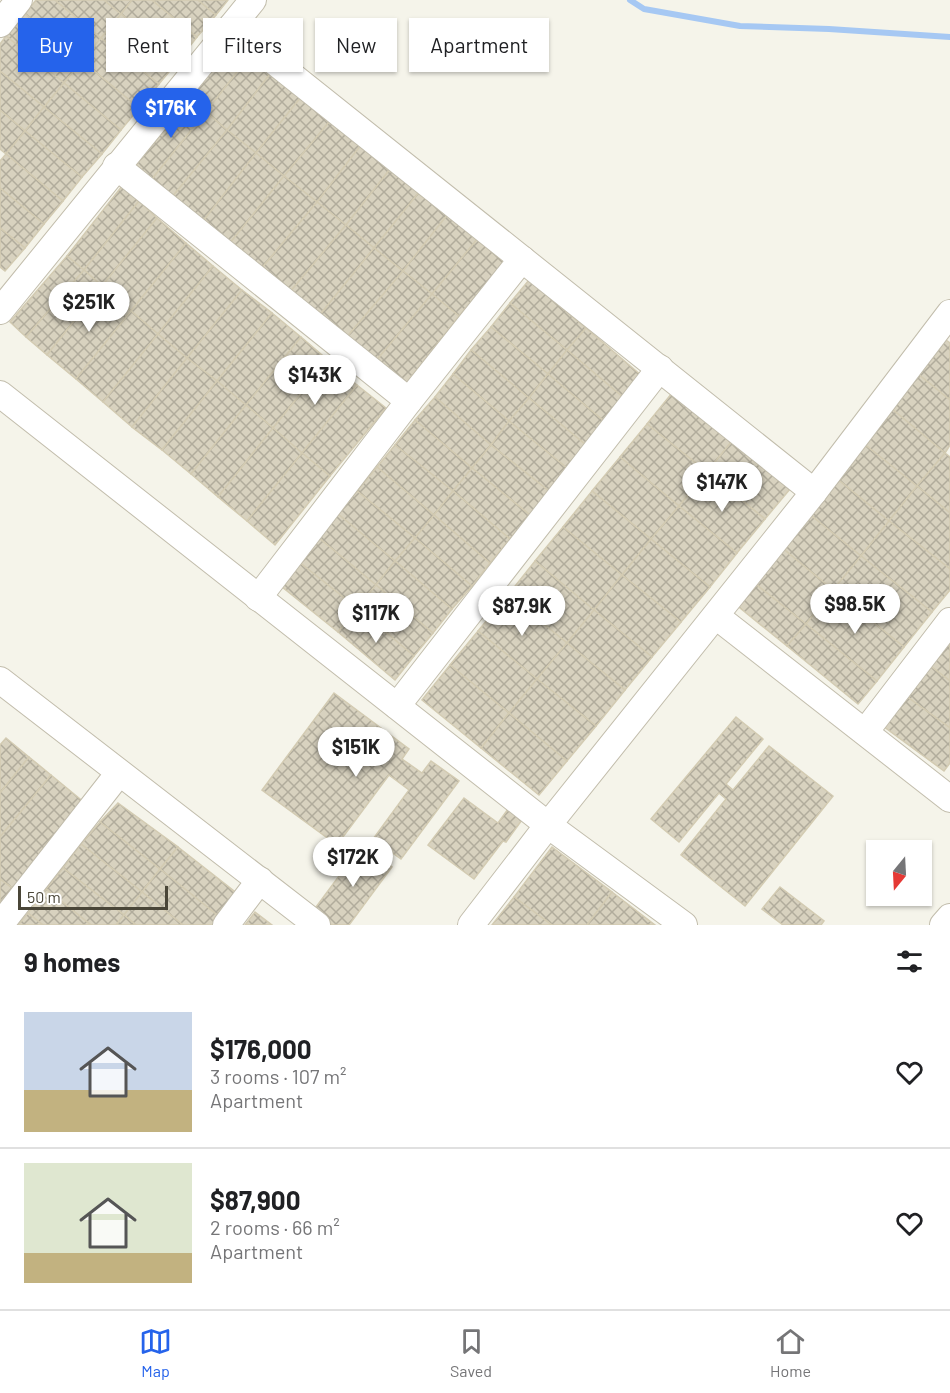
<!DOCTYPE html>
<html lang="en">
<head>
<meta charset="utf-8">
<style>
	:root { --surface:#fff; --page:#f6f6f6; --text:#202124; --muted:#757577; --line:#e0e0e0; --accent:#2563eb }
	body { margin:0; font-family:Barlow,sans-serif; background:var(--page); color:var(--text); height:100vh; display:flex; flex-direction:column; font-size:22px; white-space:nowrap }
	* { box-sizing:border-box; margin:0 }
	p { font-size:20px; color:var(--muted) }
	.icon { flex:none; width:33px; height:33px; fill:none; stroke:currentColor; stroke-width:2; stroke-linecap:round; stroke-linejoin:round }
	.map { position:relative; height:925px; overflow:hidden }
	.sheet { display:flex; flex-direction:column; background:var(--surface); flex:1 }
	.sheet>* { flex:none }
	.guide { position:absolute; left:18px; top:18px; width:600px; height:54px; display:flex; gap:12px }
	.needle { width:39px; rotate:198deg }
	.tools { position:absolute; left:866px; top:840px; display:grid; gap:12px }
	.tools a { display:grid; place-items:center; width:66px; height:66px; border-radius:0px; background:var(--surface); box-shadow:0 2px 4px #0004; font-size:30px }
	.scale { position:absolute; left:18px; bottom:15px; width:150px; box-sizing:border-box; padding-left:6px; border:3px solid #4a4638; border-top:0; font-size:16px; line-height:21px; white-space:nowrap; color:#4a4638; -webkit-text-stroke:4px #fff; paint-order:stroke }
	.price { position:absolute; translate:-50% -51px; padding:0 14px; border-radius:21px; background:#fff; color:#222; font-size:20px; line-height:39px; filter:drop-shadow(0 2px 3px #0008) }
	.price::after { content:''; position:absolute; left:50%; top:36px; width:18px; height:14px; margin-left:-9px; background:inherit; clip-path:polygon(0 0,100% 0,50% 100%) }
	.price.on { background:var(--accent); color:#fff }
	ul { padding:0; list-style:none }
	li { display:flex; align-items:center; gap:18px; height:150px; padding:0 24px }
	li+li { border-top:2px solid var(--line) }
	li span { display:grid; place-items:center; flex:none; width:168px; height:120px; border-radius:0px; color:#555 }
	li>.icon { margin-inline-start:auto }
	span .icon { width:72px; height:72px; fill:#fffc; stroke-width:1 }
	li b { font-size:26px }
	h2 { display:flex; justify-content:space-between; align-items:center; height:72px; padding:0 24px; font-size:26px }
	.chip { padding:0 21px; border-radius:0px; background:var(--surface); box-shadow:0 2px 4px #0004; font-size:21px; line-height:54px }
	.chip.on { background:var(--accent); color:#fff }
	.menu { display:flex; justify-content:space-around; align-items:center; height:84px; border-top:2px solid var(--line); background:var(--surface); font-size:16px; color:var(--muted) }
	.menu a { display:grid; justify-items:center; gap:3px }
	.menu .on { color:var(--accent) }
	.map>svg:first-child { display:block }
</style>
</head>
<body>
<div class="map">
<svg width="950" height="925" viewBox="0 0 950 925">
	<defs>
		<pattern id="building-cross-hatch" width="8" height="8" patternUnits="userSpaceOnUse" patternTransform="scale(1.5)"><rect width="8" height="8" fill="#d8d2bf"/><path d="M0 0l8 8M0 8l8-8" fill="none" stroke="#b1ac9c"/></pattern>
	</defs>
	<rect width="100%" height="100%" fill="#f5f4ea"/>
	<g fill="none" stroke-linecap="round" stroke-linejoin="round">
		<path stroke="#a6c8f3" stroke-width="6" d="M630,0l14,9 96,17 89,3 121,8"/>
	</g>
	<g fill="url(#building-cross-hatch)" stroke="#d3cbb2" stroke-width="1.5">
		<path d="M36,0h19l46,38 -19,23 -57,-47z"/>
		<path d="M55,0h49l17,14 -20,24z"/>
		<path d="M104,0h28l-11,14z"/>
		<path d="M132,0h20l45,37 -19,24 -57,-47z"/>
		<path d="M152,0h46l18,15 -19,22z"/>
		<path d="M198,0h30l-12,15z"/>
		<path d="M25,14l57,47 -18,22 -58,-47z"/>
		<path d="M121,14l57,47 -19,23 -58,-46z"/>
		<path d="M6,36l58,47 -20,24 -44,-36v-27z"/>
		<path d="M101,38l58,46 -20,24 -57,-47z"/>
		<path d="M230,45l18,13 -42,54 -17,-13z"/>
		<path d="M248,58l22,16 -43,56 -21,-18z"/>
		<path d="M82,61l57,47 -18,22 -57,-47z"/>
		<path d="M0,71l44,36 -19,24 -25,-21z"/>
		<path d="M270,74l31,23 -45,56 -29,-23z"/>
		<path d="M64,83l57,47 -19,24 -58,-47z"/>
		<path d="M301,97l29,24 -46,55 -28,-23z"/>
		<path d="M189,99l17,13 -54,67 -16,-14z"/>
		<path d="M44,107l58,47 -20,23 -57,-46z"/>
		<path d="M0,110l25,21 -19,23 -6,-5z"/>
		<path d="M206,112l21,18 -54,66 -21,-17z"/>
		<path d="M330,121l31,24 -44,57 -33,-26z"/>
		<path d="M227,130l29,23 -52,67 -31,-24z"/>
		<path d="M25,131l57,46 -19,24 -57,-47z"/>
		<path d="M361,145l30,23 -45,57 -29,-23z"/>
		<path d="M256,153l28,23 -54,67 -26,-23z"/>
		<path d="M6,154l57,47 -19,23 -44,-36v-27z"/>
		<path d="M391,168l29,23 -46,57 -28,-23z"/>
		<path d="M284,176l33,26 -56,67 -31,-26z"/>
		<path d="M122,186l17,15 -55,69 -17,-14z"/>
		<path d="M0,188l44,36 -19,24 -25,-20z"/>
		<path d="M420,191l28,23 -45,57 -29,-23z"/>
		<path d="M139,201l18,17 -55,68 -18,-16z"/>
		<path d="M317,202l29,23 -56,67 -29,-23z"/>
		<path d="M448,214l31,23 -47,57 -29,-23z"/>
		<path d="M157,218l29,25 -55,68 -29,-25z"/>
		<path d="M346,225l28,23 -55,68 -29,-24z"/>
		<path d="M0,228l25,20 -20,23 -5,-4z"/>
		<path d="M479,237l27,23 -47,56 -27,-22z"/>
		<path d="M186,243l27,23 -55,68 -27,-23z"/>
		<path d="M374,248l29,23 -57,67 -27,-22z"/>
		<path d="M67,256l17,14 -58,67 -16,-15z"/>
		<path d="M213,266l29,24 -55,68 -29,-24z"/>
		<path d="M84,270l18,16 -55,69 -21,-18z"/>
		<path d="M403,271l29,23 -57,68 -29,-24z"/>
		<path d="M529,280l57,48 -19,22 -57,-47z"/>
		<path d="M102,286l29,25 -55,68 -29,-24z"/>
		<path d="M242,290l30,23 -55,68 -30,-23z"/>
		<path d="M432,294l27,22 -55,70 -29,-24z"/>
		<path d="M510,303l57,47 -19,24 -57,-47z"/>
		<path d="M131,311l27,23 -55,68 -27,-23z"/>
		<path d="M272,313l29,24 -55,68 -29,-24z"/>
		<path d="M491,327l57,47 -19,24 -58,-48z"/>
		<path d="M586,328l56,48 -18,22 -57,-48z"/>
		<path d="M158,334l29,24 -55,69 -29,-25z"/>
		<path d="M301,337l27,23 -55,68 -27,-23z"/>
		<path d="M946,340l4,3v57l-32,-26z"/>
		<path d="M471,350l58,48 -20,23 -56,-47z"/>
		<path d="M567,350l57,48 -19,24 -57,-48z"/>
		<path d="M187,358l30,23 -55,69 -30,-23z"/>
		<path d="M328,360l29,25 -55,68 -29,-25z"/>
		<path d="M453,374l56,47 -18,24 -56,-48z"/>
		<path d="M548,374l57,48 -19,23 -57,-47z"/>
		<path d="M918,374l32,26v45l-5,8 -53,-44z"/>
		<path d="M217,381l29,24 -55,69 -29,-24z"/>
		<path d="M357,385l29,23 -56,68 -28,-23z"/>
		<path d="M672,393l60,48 -25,31 -60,-48z"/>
		<path d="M435,397l56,48 -19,23 -57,-48z"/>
		<path d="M529,398l57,47 -19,23 -58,-47z"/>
		<path d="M246,405l27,23 -55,69 -27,-23z"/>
		<path d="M892,409l53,44 -28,33 -53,-42z"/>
		<path d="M415,420l57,48 -19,23 -58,-46z"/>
		<path d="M509,421l58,47 -18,23 -58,-46z"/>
		<path d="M647,424l60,48 -28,34 -59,-49z"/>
		<path d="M273,428l29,25 -55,68 -29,-24z"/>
		<path d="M732,441l58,48 -25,30 -58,-47z"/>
		<path d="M864,444l53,42 -28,35 -53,-43z"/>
		<path d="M395,445l58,46 -19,24 -57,-48z"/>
		<path d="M491,445l58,46 -19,24 -58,-47z"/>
		<path d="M302,453l28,23 -55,69 -28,-24z"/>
		<path d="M945,453l5,4v56l-33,-27z"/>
		<path d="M620,457l59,49 -28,33 -59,-48z"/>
		<path d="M377,467l57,48 -19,23 -58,-47z"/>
		<path d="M472,468l58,47 -20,24 -57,-48z"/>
		<path d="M707,472l58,47 -28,34 -58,-47z"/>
		<path d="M836,478l53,43 -28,35 -53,-43z"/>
		<path d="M917,486l33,27v56l-61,-48z"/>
		<path d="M357,491l58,47 -20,23 -57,-47z"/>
		<path d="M453,491l57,48 -20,24 -56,-48z"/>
		<path d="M592,491l59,48 -29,36 -59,-48z"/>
		<path d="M679,506l58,47 -27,34 -59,-48z"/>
		<path d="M808,513l53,43 -28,34 -52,-43z"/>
		<path d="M338,514l57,47 -19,24 -57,-47z"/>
		<path d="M434,515l56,48 -18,23 -57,-48z"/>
		<path d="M889,521l61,48v21l-18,22 -71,-56z"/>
		<path d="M563,527l59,48 -28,35 -59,-49z"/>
		<path d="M319,538l57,47 -19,23 -58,-46z"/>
		<path d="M415,538l57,48 -20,23 -57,-48z"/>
		<path d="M651,539l59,48 -29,35 -59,-47z"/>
		<path d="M781,547l52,43 -27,34 -53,-42z"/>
		<path d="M861,556l71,56 -28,35 -71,-57z"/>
		<path d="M395,561l57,48 -19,24 -57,-48z"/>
		<path d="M535,561l59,49 -27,33 -59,-48z"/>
		<path d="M299,562l58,46 -19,24 -57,-46z"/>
		<path d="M622,575l59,47 -29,35 -58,-47z"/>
		<path d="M753,582l53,42 -19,22 -52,-42z"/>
		<path d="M376,585l57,48 -19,23 -57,-48z"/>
		<path d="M833,590l71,57 -27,34 -71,-57z"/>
		<path d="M508,595l59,48 -30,36 -59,-48z"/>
		<path d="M357,608l57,48 -19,24 -57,-48z"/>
		<path d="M594,610l58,47 -27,33 -58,-47z"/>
		<path d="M806,624l71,57 -19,23 -71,-58z"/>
		<path d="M478,631l59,48 -28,34 -59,-48z"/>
		<path d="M950,637v44l-21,-16z"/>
		<path d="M567,643l58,47 -29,36 -59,-47z"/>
		<path d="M450,665l59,48 -28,35 -59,-48z"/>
		<path d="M929,665l21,16v47l-44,-32z"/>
		<path d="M537,679l59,47 -29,35 -58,-48z"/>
		<path d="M334,693l75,56 -7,10 20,14 9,-12 28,20 -58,78 -28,-20 36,-49 -20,-15 -52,70 -75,-55z"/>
		<path d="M906,696l44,32v35l-6,8 -61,-45z"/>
		<path d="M509,713l58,48 -28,34 -58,-47z"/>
		<path d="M736,717l27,22 -37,45 7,6 36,-44 64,50 -88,110 -64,-51 45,-56 -7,-6 -40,49 -28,-23z"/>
		<path d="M6,738l23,19 -29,36v-48z"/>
		<path d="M29,757l22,18 -51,62v-44z"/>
		<path d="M51,775l34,28 -70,87 -15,-11v-42z"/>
		<path d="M464,798l34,25 10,-14 14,11 -16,22 -3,-1 -29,38 -46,-34z"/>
		<path d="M118,803l60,44 -18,22 -60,-47z"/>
		<path d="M100,822l60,47 -18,23 -61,-48z"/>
		<path d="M81,844l61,48 -18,23 -61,-47z"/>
		<path d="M362,845l30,22 -43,58h-17l-19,-14z"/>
		<path d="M178,847l61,48 -18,23 -61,-49z"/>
		<path d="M552,847l60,45 -25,33h-35l-38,-28z"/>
		<path d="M63,868l61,47 -8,10h-25l-45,-36z"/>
		<path d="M160,869l61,49 -6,7h-32l-41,-33z"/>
		<path d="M0,879l15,11 -15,18z"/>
		<path d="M780,887l44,34 -3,4h-38l-21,-16z"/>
		<path d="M46,889l45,36h-48l-15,-12z"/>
		<path d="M142,892l41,33h-47l-12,-10z"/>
		<path d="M612,892l43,33h-68z"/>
		<path d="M514,897l38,28h-60z"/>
		<path d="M255,912l17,13h-27z"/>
		<path d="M28,913l15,12h-25z"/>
		<path d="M124,915l12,10h-20z"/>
	</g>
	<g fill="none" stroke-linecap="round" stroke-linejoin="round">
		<defs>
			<g id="minor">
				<path d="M0,24l19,-24"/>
				<path d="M231,27l583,465"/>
				<path d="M116,166l293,235"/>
				<path d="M0,311l253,-311"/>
				<path d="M0,394l548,431 136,100"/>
				<path d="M258,598l151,-197 113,-142"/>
				<path d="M716,616l234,183"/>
				<path d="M0,680l317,245"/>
				<path d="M397,706l263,-338"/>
				<path d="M865,732l85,-111"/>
				<path d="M0,925l119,-152"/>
				<path d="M226,925l34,-45"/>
				<path d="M471,925l77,-100 266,-333 136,-179"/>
				<path d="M943,925l7,-8"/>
			</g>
		</defs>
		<use href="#minor" stroke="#c2bdac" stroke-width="28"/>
		<use href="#minor" stroke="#fff" stroke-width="26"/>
	</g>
</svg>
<div class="tools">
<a><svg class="needle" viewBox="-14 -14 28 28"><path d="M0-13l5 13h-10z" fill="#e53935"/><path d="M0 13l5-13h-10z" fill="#757577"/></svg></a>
</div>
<div class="scale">50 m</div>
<b class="price on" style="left:171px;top:139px">$176K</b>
<b class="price" style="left:89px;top:333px">$251K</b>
<b class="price" style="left:315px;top:406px">$143K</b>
<b class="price" style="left:722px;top:513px">$147K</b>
<b class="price" style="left:855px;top:635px">$98.5K</b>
<b class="price" style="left:522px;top:637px">$87.9K</b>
<b class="price" style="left:376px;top:644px">$117K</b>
<b class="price" style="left:356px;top:778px">$151K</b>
<b class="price" style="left:353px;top:888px">$172K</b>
<div class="guide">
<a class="chip on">Buy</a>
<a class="chip">Rent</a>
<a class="chip">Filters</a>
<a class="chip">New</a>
<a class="chip">Apartment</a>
</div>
</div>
<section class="sheet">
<h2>9 homes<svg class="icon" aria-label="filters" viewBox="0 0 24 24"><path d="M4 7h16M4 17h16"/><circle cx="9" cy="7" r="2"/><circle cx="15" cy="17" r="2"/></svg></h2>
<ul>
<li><span style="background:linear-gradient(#c9d6e8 65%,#c2b280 0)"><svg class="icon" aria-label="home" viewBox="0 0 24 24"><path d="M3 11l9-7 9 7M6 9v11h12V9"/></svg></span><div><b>$176,000</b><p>3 rooms · 107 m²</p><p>Apartment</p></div><svg class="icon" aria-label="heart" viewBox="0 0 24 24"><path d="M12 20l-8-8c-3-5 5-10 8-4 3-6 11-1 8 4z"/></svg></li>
<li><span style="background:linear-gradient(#dfe7d0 75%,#c2b280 0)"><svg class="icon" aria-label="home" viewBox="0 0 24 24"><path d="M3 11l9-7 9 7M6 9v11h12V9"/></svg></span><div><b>$87,900</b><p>2 rooms · 66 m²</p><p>Apartment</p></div><svg class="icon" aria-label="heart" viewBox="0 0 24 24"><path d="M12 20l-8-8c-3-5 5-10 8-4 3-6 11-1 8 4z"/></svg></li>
</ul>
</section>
<nav class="menu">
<a class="on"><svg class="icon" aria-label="map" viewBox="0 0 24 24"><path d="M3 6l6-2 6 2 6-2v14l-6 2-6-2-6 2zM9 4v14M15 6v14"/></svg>Map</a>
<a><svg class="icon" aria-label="saved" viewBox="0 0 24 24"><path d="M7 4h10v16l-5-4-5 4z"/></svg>Saved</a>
<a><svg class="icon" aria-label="home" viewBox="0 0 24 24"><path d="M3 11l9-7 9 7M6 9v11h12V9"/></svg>Home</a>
</nav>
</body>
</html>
